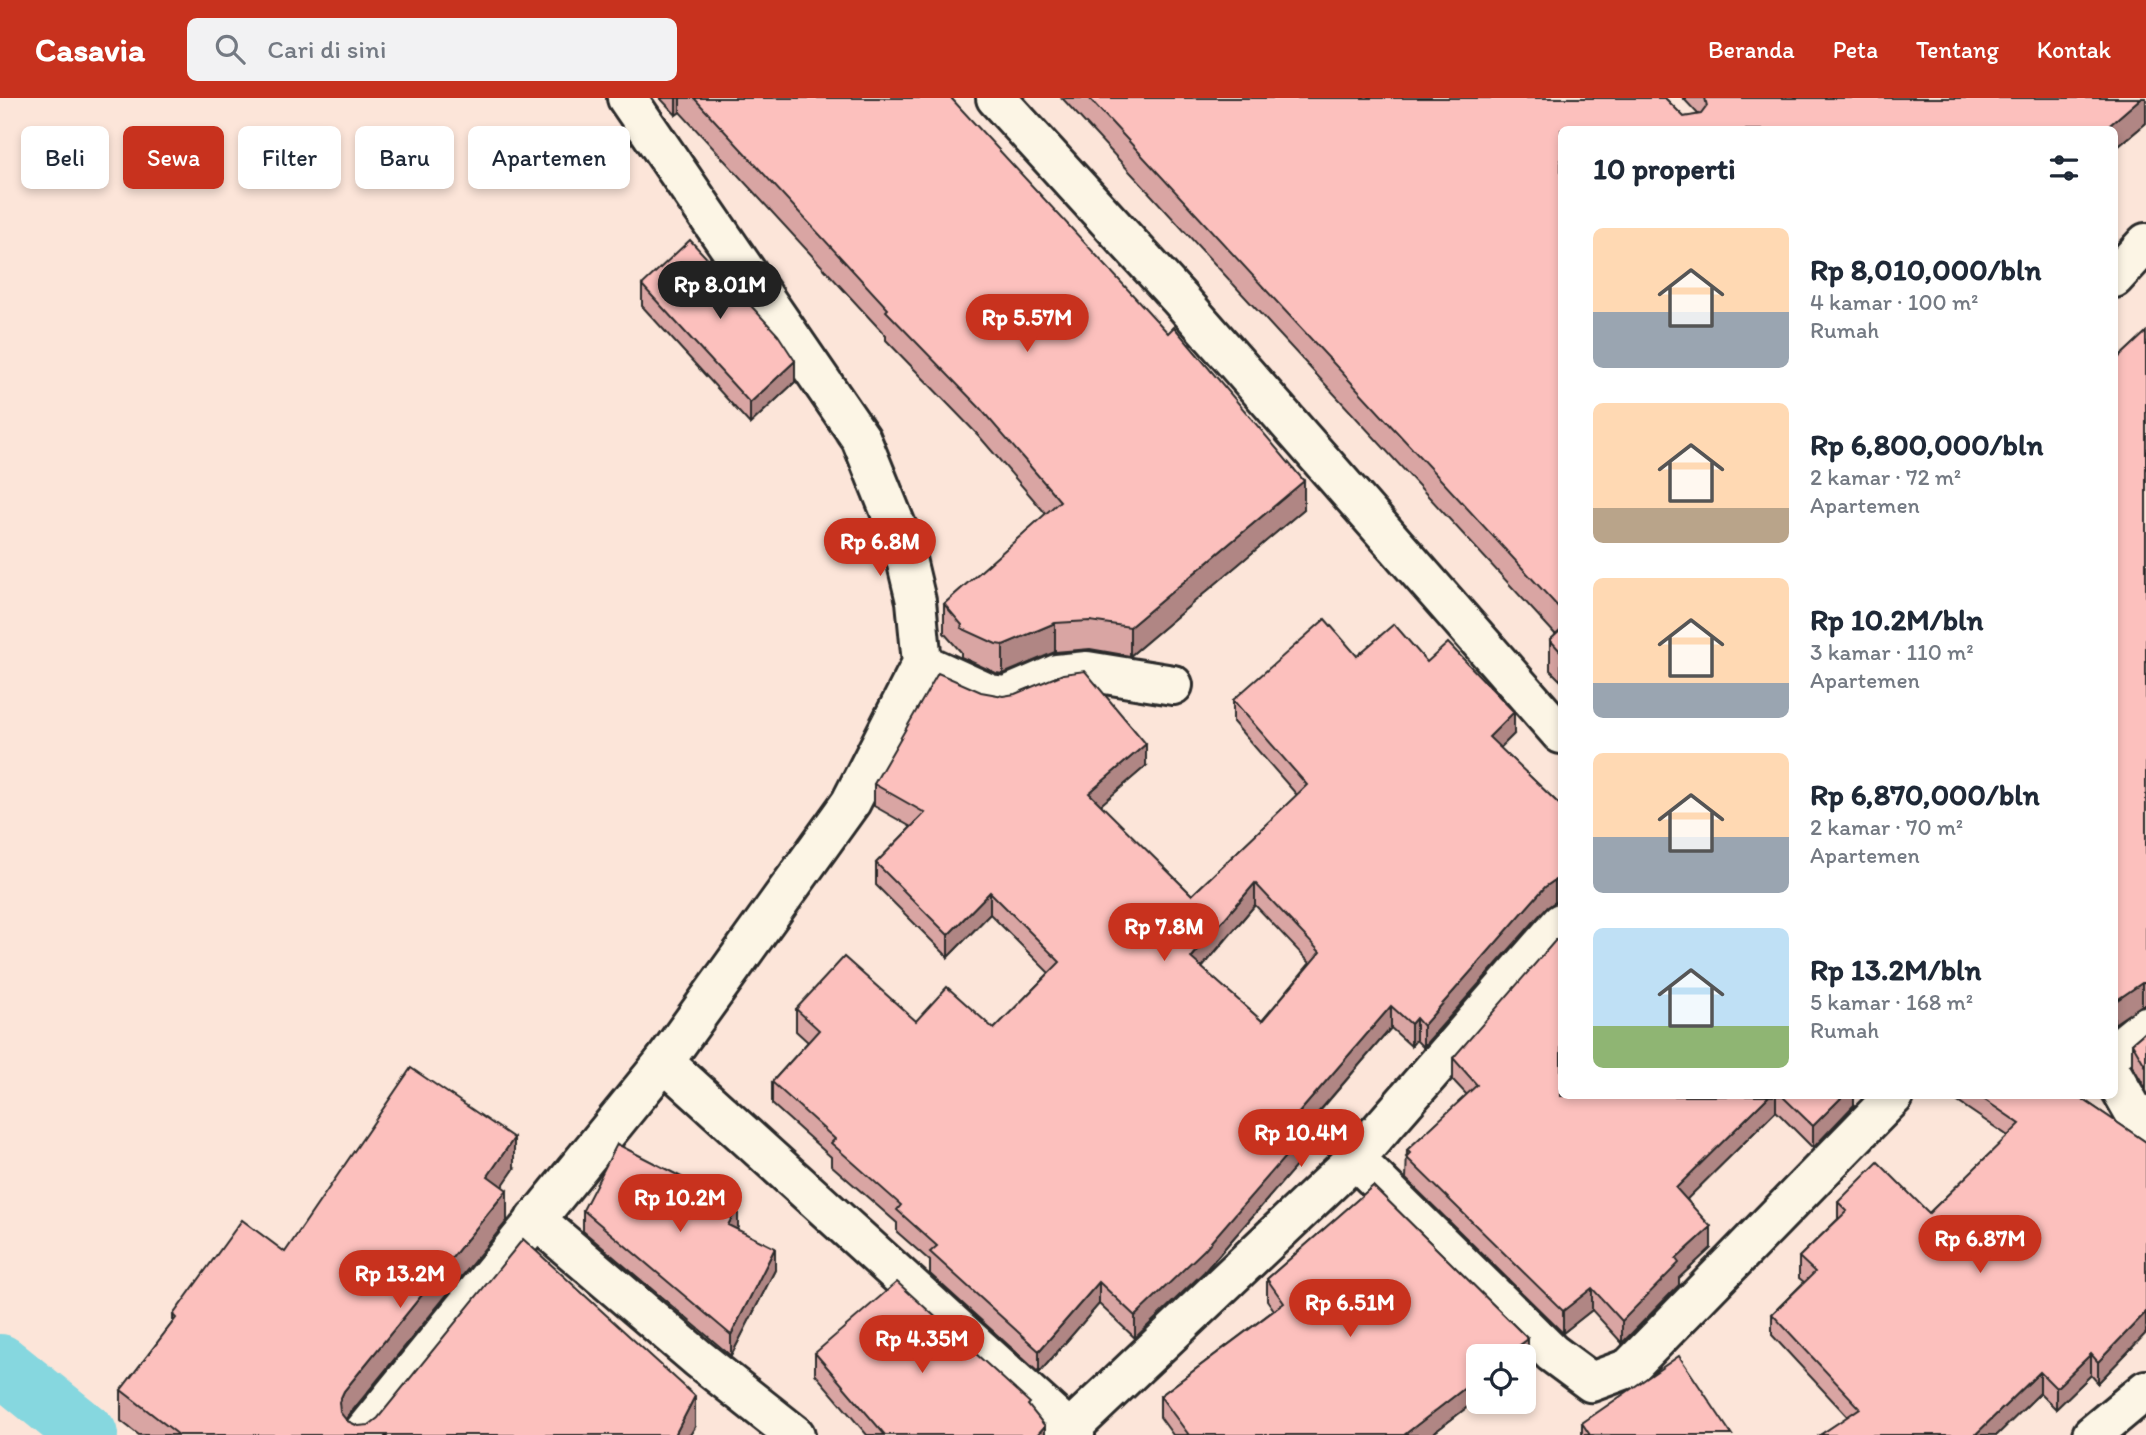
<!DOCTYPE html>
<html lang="id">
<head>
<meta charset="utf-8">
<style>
	:root { --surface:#fff; --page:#f2f2f3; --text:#1f2937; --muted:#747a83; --accent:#c8321e }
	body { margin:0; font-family:Itim,sans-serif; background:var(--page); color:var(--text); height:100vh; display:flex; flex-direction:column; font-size:26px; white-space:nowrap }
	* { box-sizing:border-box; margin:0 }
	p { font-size:23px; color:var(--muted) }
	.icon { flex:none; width:38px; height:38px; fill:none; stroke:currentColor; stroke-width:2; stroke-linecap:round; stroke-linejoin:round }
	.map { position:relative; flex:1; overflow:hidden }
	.panel { position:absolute; left:1558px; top:28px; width:560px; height:973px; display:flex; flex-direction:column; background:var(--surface); border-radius:10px; box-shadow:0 4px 10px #0003 }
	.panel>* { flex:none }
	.banner { position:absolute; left:21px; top:28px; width:665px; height:63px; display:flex; gap:14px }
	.controls { position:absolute; left:1466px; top:1246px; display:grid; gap:14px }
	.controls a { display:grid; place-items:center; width:70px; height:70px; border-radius:10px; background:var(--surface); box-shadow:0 4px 10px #0003; font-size:35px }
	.price { position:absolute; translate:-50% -60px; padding:0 16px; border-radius:24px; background:var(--accent); color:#fff; font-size:23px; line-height:46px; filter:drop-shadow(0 2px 4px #0008) }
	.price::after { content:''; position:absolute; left:50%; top:42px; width:21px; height:16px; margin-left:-10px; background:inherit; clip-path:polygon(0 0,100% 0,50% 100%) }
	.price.selected { background:#222; color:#fff }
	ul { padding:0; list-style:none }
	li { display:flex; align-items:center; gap:21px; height:175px; padding:0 35px }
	li span { display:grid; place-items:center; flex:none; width:196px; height:140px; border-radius:10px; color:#555 }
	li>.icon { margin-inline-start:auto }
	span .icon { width:84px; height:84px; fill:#fffc; stroke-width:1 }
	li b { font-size:30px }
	h2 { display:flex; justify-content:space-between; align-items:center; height:84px; padding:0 35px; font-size:30px }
	.chip { padding:0 24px; border-radius:10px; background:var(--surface); box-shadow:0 4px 10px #0003; font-size:24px; line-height:63px }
	.chip.selected { background:var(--accent); color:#fff }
	header { display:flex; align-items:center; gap:42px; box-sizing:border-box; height:98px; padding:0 35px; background:var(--accent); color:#fff }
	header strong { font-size:33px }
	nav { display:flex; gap:38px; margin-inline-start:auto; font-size:24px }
	.search { width:490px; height:63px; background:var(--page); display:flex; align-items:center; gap:18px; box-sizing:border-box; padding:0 24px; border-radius:10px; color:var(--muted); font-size:26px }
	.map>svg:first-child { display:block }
</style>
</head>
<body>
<header>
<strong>Casavia</strong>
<div class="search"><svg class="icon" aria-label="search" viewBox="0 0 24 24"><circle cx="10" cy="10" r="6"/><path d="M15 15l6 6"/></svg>Cari di sini</div>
<nav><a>Beranda</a><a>Peta</a><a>Tentang</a><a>Kontak</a></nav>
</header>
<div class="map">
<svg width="2146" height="1337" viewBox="0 0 2146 1337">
	<rect width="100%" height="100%" fill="#fce5d9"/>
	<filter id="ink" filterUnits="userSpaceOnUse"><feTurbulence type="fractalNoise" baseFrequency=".0143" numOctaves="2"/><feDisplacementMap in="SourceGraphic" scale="14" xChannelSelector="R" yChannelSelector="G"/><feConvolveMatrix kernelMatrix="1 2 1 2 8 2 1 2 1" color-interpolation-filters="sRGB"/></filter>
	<g filter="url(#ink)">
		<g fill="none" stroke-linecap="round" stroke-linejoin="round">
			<path stroke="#86d7df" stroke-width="60" d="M0,1266l88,71"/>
			<defs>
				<g id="street">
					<path d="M996,0l184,201 381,435"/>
					<path d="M922,565l68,31 16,2 51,-22 30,-3 86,14"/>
					<path d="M2114,954l32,-26"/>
					<path d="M664,964l411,373"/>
					<path d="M2114,979l32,56"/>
					<path d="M1355,1061l197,194 39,29 38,-14 265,-272"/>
					<path d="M535,1121l164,140 96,76"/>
					<path d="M361,1337l303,-373 187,-260 71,-139 -6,-62 -15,-63 -40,-99 -234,-341"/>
					<path d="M2092,1337l54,-45"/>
				</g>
				<g id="secondary">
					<path d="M2114,180l32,-35"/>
					<path d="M1064,1337l291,-276 206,-236"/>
				</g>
			</defs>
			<use href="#street" stroke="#2b2b2b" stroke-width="44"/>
			<use href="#secondary" stroke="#2b2b2b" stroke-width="44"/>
			<use href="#street" stroke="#fcf5e5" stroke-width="38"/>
			<use href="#secondary" stroke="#fcf5e5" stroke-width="38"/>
		</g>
		<g fill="#d9a5a3" stroke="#2b2b2b" stroke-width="2" fill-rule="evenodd">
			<path d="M660,0h291l353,411 -174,147 -40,-7 -35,3 -52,22 -7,-1 -35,-16v-5l-17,-19v-29l102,-90 -67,-78 -93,-96v-4l-206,-224 -4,3z"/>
			<path d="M1062,0h603l19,19 15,-2 -16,-17h463v25l-32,27 -553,-20v551l-11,-11v-30l6,-5z"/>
			<path d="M642,187l153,97 -45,42 -108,-118z"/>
			<path d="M2146,234v673h-4l-28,19v-662z"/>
			<path d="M1357,558l70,6 87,72 -14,14 61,58v96h-6l-10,7 -122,138 -7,-7 -5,6 -20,-18 -83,97 3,24 -107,123 -69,66 -36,-34 -60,69 -109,-99v-13l-33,-29v-9l-66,-58v-8l-59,-53v-22l36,-40 -12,-11v-22l198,20 55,-56 -59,-59 -42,43 -72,-72v-22l35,-36 -37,-21v-22l272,-18 -46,39 92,90 105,-100 -64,-73v-22zM1255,807l55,58 -48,58 -60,-53z"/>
			<path d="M2146,933v58l-14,-24v-22z"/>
			<path d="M1453,960l108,38h293v9l-41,43 -37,-37 -89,88 24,49 -32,30v7l-57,58 -30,-33 -29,23 -157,-154 1,-29 60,-55 -14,-15z"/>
			<path d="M1949,998h129l68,46v191l-48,50 -7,-8 -35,34 -16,-16 -43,42h-177l28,-18 -76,-82v-21l32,-32 -5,-4v-21l39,-38v-17l91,11 79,-77z"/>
			<path d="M514,1071l-12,17 5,35 -161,198 1,2 11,5 337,1 -5,8h-551l-18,-14v-31l52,-68v-7l112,-63z"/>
			<path d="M1373,1088l155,153v21l-4,3v-7h-45v42l-48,37h-258l-13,-18v-21l114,-86 -7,-10v-21z"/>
			<path d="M583,1112l155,17 -2,2 39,41 -44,86 -148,-125z"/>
			<path d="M815,1255l215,55 15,27h-178l-52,-61z"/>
			<path d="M1582,1325l150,12h-150z"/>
		</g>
		<g fill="#b08684" stroke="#2b2b2b" stroke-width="2">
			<path d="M676,0h4v14l-4,3z"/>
			<path d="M2141,0h5v25l-32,27v-20h-10z"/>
			<path d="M795,263v21l-45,42v-21z"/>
			<path d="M1304,383v28l-174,147v-29z"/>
			<path d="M1055,525v29l-52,22v-29z"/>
			<path d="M1514,614v22l-25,25v-22z"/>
			<path d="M1146,646v22l-57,49v-22z"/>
			<path d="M1555,782v22l-10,7 -122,138v-21l122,-139z"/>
			<path d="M1255,785v22l-64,75v-22z"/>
			<path d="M990,794v22l-42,43v-22z"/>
			<path d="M2142,885v22l-28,19v-22z"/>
			<path d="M1391,908v22l-94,109v-22z"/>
			<path d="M1416,920v22l-5,6v-22z"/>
			<path d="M1769,998h7v15l-100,99v-22z"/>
			<path d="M1843,998h11v9l-41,43v-22z"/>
			<path d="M1311,1029v22l-107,123 -69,66v-22z"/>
			<path d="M514,1040v31l-26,38v-31z"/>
			<path d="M507,1092v31l-163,200 -5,11v-30l5,-11z"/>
			<path d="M738,1108v21l-10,19v-21z"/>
			<path d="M1711,1129v21l-32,30v7l-57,58v-22l54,-62z"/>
			<path d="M775,1150v22l-44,86v-21z"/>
			<path d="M1099,1184v22l-60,69v-22z"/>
			<path d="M1592,1190v22l-29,23v-22z"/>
			<path d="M2146,1214v21l-48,50v-21z"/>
			<path d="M1528,1241v21l-4,3v-7h-19z"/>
			<path d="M2091,1256v21l-35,34v-21z"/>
			<path d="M2040,1274v21l-43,42h-22z"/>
			<path d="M1479,1279v21l-48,37h-27z"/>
			<path d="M695,1298v31l-5,8h-15z"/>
			<path d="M1045,1328v9h-8z"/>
		</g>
		<g fill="#fcc0bd" stroke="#2b2b2b" stroke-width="2" fill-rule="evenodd">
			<path d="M694,0h257l217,235 6,-6 130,154 -174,146 -40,-6 -35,2 -52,22 -7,-1 -35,-16 1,-3 -18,-21 116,-103 -81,-94 -93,-96 2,-2z"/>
			<path d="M1089,0h576l19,19 17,-3 6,-8 -2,-8h436l-37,32h-543v480z"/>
			<path d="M690,142l88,95 17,26 -45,42 -108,-118z"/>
			<path d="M2146,234v651h-4l-28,19v-640z"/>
			<path d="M1325,521l32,37 37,-32 33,38 21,-19 66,69 -25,25 72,69v74h-6l-10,7 -122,139 -7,-8 -5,6 -20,-18 -94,109 14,12 -107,123 -69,66 -36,-34 -60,69 -109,-99 7,-6 -40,-36 4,-5 -70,-62 4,-4 -63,-57 47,-52 -23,-21 48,-52 72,64 31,-34 47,42 66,-67 -70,-70 -42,43 -72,-72 49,-50 -51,-29 64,-111 43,19 22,4 12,-2 48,-20 22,-3 61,73 -57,49 103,102 115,-110 -74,-85zM1255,785l65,69 -58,69 -71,-63z"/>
			<path d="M1561,532v22l-11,-12z"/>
			<path d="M1561,836v162h208l-93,92 35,39 -35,32 3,4 -57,58 -30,-33 -29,23 -157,-154 4,-4 -3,-3 70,-65 -24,-27z"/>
			<path d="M2146,933v36l-14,-24z"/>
			<path d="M411,970l103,70 -26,38 19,14 -163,201 -5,11 1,10 7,9 11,5 11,-1 9,-7 145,-179 172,157 -20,39h-496l-58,-45 55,-72 -3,-3 69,-95 43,32z"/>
			<path d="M1782,998h61l-30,30z"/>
			<path d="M1979,998h99l68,46v170l-48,50 -7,-8 -35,34 -16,-16 -65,63h-155l40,-27 -88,-94 43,-42 -16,-15 48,-46 -9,-9 40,-40 51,51 91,-89z"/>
			<path d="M617,1046l121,62 -10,19 47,23 -44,87 -148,-125z"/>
			<path d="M1373,1088l155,153 -23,17h-26v21l-75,58h-215l-29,-39 124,-93 -17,-24z"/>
			<path d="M897,1184l133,121 -2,2 17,21 -8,9h-152l-70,-82z"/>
			<path d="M1679,1258l53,79h-142l-8,-12z"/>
		</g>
	</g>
</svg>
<div class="controls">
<a><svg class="icon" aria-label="locate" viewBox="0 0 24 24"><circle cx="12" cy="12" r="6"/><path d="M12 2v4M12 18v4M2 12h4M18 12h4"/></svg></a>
</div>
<b class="price selected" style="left:720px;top:223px">Rp 8.01M</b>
<b class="price" style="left:1027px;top:256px">Rp 5.57M</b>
<b class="price" style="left:880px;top:480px">Rp 6.8M</b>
<b class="price" style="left:1164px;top:865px">Rp 7.8M</b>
<b class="price" style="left:1301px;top:1071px">Rp 10.4M</b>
<b class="price" style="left:680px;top:1136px">Rp 10.2M</b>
<b class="price" style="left:1980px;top:1177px">Rp 6.87M</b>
<b class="price" style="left:400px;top:1212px">Rp 13.2M</b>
<b class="price" style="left:1350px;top:1241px">Rp 6.51M</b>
<b class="price" style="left:922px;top:1277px">Rp 4.35M</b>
<div class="banner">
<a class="chip">Beli</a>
<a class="chip selected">Sewa</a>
<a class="chip">Filter</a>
<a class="chip">Baru</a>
<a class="chip">Apartemen</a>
</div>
<section class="panel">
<h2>10 properti<svg class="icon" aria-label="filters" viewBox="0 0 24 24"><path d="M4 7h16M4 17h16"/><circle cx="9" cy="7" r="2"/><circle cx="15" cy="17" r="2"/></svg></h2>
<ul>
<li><span style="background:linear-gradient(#ffd9b3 60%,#9aa5b1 0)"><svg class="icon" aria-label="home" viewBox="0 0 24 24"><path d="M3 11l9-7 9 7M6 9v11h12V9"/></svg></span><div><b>Rp 8,010,000/bln</b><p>4 kamar · 100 m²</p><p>Rumah</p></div></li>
<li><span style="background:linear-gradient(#ffd9b3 75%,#b9a48a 0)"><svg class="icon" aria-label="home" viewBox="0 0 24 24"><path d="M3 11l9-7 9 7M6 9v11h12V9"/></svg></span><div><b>Rp 6,800,000/bln</b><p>2 kamar · 72 m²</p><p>Apartemen</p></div></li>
<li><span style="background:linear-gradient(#ffd9b3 75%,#9aa5b1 0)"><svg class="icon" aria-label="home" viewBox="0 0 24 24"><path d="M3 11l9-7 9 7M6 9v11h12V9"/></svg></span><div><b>Rp 10.2M/bln</b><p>3 kamar · 110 m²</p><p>Apartemen</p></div></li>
<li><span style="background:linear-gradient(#ffd9b3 60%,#9aa5b1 0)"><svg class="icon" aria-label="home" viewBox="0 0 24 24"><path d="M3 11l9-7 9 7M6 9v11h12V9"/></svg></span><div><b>Rp 6,870,000/bln</b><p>2 kamar · 70 m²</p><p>Apartemen</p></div></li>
<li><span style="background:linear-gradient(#bfe0f5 70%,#8fb573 0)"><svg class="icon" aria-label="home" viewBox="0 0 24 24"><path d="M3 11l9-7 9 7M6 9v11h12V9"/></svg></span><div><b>Rp 13.2M/bln</b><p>5 kamar · 168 m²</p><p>Rumah</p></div></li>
</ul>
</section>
</div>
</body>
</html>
